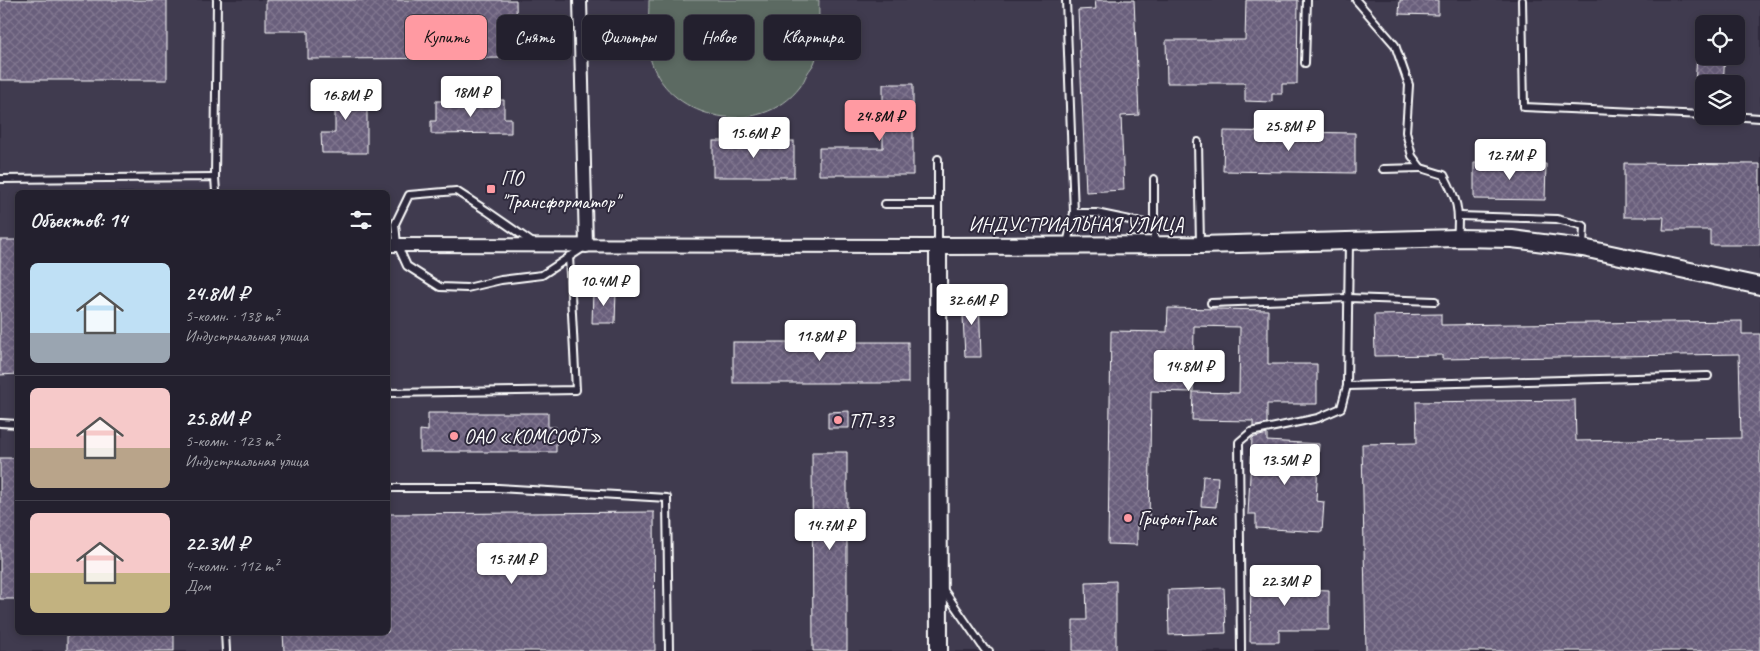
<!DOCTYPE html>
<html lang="ru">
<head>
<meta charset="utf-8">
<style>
	:root { --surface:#23202e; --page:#2b2836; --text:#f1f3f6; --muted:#a3a3aa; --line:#403e4a; --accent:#ff9aa2 }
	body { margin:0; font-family:Caveat,sans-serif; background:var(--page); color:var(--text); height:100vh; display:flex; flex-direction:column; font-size:19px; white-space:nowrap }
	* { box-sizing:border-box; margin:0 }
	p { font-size:16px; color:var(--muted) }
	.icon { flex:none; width:28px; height:28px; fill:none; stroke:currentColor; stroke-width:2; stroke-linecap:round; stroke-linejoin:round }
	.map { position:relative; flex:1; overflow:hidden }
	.side { position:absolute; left:15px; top:190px; width:375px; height:445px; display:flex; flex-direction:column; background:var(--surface); border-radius:8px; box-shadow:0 2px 8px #0003,0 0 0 1px var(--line) }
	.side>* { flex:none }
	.top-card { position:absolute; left:405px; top:15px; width:475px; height:45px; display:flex; gap:10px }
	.tools { position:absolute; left:1695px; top:15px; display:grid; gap:10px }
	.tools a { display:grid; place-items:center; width:50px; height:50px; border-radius:8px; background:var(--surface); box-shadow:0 2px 8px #0003,0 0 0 1px var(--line); font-size:25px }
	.price { position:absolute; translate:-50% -42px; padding:0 11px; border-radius:5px; background:#fff; color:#222; font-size:16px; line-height:32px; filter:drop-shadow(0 1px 2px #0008) }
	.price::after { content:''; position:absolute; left:50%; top:30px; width:15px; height:11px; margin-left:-8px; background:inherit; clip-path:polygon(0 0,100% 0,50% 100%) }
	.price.on { background:var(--accent); color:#111 }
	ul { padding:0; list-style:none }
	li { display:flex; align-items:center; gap:15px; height:125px; padding:0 15px }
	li+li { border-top:1px solid var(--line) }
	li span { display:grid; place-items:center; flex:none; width:140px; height:100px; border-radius:8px; color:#555 }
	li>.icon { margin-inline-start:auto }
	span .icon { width:60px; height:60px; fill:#fffc; stroke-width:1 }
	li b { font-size:21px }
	h2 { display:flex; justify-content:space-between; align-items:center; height:60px; padding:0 15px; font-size:21px }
	.chip { padding:0 18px; border-radius:8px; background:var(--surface); box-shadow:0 2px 8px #0003,0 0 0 1px var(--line); font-size:18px; line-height:45px }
	.chip.on { background:var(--accent); color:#111 }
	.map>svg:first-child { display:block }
</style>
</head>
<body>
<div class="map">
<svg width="1760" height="651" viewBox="0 0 1760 651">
	<defs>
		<pattern id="building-cross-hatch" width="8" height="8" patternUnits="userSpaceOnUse" patternTransform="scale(1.25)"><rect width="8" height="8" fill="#695e7b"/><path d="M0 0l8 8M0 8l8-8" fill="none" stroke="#80768f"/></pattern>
	</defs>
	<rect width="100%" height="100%" fill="#2f2a3d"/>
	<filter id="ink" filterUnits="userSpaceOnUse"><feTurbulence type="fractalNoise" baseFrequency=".02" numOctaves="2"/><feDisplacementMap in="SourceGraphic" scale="10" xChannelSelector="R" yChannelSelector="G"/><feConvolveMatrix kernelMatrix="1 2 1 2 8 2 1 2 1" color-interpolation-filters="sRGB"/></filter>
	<g filter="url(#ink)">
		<path fill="#403a50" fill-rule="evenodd" d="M0,0h1760v651h-1760zM1704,24h32v32h-32zM1704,84h32v32h-32zM18,192h370v440h-370z"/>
		<path fill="#5b6b62" stroke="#adb5b0" d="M649,0h170c-1,19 3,42 -4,61 -1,4 -5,8 -8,13 -2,4 -4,9 -7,13 -39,51 -129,35 -149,-26 -5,-19 -2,-42 -2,-61z"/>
		<g fill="url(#building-cross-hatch)" stroke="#fff" fill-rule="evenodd">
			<rect x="0" y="0" width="167" height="80"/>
			<path d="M266,0h250l1,58 -209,1v-28h-42z"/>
			<path d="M1095,0h39l5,115 -18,1 3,74 -38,2 -8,-182 18,-1z"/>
			<path d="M1246,0h52l-1,84h-15v10h-10v8l-27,-1v-18h-78l-1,-43h79z"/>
			<path d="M1400,0h38v15l-39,-1z"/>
			<path d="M1697,56h28l-2,28h-28z"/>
			<path d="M883,84h30v91h-94v-27h64z"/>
			<path d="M367,88v65h-45l-1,-20h14v-23h-14v-21z"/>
			<path d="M504,100v18h7v15l-80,1v-13h5v-20z"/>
			<path d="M1224,131l131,2v40l-132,-2z"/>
			<rect x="713" y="141" width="81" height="36"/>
			<path d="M1474,163l72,1 -1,36 -71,-1z"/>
			<path d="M1624,163l136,1v81h-50v-15h-47l1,-13h-40z"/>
			<path d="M0,240h18v134l-18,1z"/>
			<path d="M593,291h23l-1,32h-23z"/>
			<path d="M962,295h17l2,62h-16z"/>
			<path d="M1168,308l100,2v54h49v40h-50v20l-14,3v-6l-61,-1 1,-28 -42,-1 -2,134h-12v20l-29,-1 3,-213 56,1zM1194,326l46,1 -1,66 -46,-1z"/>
			<path d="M1441,314v11l301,-4v13h18v317h-394l-4,-207 55,-1 -1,-41 159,-2 1,41 165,-3 -2,-84 -297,5v-4l-67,1 -1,-41z"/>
			<rect x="733" y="342" width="175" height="41"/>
			<path d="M849,411v17h-21v-16z"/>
			<path d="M428,413h120v14h8v25h-136v-22l8,1z"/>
			<path d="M1267,434v7l52,3 -3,57 8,1 -2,30 -66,-4v-14h-8l4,-76z"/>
			<path d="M812,452h35v199h-34z"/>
			<rect x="0" y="458" width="18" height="141"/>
			<path d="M1203,476l15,1 -2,30 -15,-1z"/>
			<path d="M654,512l1,139h-371l-1,-19h105v-118z"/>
			<path d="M1251,575l52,1v13l26,1v40h-50v12h-29z"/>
			<path d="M1116,581v70h-43v-31h14l-1,-38z"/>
			<path d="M1224,588l2,45 -57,2 -1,-45z"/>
			<rect x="67" y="632" width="107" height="19"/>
		</g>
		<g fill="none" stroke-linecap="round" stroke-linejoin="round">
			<defs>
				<g id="service">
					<path d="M1066,0l8,213 -7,31"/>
					<path d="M1356,0l39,45 14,40 -3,47 6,24 9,12 23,7c13,25 16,34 13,63"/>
					<path d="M1522,0l2,107 180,8"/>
					<path d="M1305,63l2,-63"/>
					<path d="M1730,116l30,2"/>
					<path d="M1198,142l2,102"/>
					<path d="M938,159v85"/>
					<path d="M1383,169l38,-1"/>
					<path d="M215,177l2,-177"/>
					<path d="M0,179l215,-2 1,15"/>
					<path d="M885,204h53"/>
					<path d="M1074,213h22l58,12"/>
					<path d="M1459,216l98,3 27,7 -1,21"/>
					<path d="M533,243l-46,-32 -31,-20 -47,4 -14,29 2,20 10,22 33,21 27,1 34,-8 41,-5 41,-27"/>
					<path d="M1154,244v-65"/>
					<path d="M1211,303l137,-5 87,3"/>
					<path d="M1347,386l361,-10"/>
					<path d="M388,393l188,-3 -7,-134"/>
					<path d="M0,423l18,1"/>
					<path d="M388,488h110l169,10 2,153"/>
					<path d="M943,589l42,61 4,1"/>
					<path d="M225,632l1,19"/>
					<path d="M1241,651l-2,-209 12,-10 67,-14 23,-10 6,-22 2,-144"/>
				</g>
				<g id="minor">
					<path d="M580,0l6,246"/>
					<path d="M388,245l550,1"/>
				</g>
				<path id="tertiary" d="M939,651l-1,-405 262,-1 257,-7 55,1 71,9 177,38"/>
			</defs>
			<use href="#service" stroke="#fff" stroke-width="10"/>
			<use href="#minor" stroke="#fff" stroke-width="16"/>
			<use href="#tertiary" stroke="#fff" stroke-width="20"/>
			<use href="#service" stroke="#2f2a3d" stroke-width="6"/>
			<use href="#minor" stroke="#2f2a3d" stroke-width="12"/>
			<use href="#tertiary" stroke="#2f2a3d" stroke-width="16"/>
		</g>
	</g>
	<g fill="#ff9aa2" stroke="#2f2a3d" stroke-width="2">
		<rect x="486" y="184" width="10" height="10" rx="2.5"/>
		<circle cx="838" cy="420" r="5"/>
		<circle cx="454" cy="436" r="5"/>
		<circle cx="1128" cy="518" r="5"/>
	</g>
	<g text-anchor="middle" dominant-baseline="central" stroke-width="4" stroke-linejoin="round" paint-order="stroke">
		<g font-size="20" fill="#fff" stroke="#2f2a3d" text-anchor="start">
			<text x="501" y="178">ПО<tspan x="501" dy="23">"Трансформатор"</tspan></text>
			<text x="848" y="420">ТП-33</text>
			<text x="464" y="436">ОАО «КОМСОФТ»</text>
			<text x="1138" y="518">ГрифонТрак</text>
		</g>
		<g font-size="20" fill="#fff" stroke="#2f2a3d">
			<text x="1076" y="224">ИНДУСТРИАЛЬНАЯ УЛИЦА</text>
		</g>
	</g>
</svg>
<div class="tools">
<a><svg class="icon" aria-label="locate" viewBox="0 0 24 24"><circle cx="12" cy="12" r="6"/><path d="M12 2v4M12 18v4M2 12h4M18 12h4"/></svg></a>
<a><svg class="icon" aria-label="layers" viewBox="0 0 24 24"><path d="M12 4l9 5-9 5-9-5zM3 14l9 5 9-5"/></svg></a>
</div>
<b class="price" style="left:471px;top:118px">18M ₽</b>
<b class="price" style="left:346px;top:121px">16.8M ₽</b>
<b class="price on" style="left:880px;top:142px">24.8M ₽</b>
<b class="price" style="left:1289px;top:152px">25.8M ₽</b>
<b class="price" style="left:754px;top:159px">15.6M ₽</b>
<b class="price" style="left:1510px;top:181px">12.7M ₽</b>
<b class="price" style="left:604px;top:307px">10.4M ₽</b>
<b class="price" style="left:972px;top:326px">32.6M ₽</b>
<b class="price" style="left:820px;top:362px">11.8M ₽</b>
<b class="price" style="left:1189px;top:392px">14.8M ₽</b>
<b class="price" style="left:1285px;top:486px">13.5M ₽</b>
<b class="price" style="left:830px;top:551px">14.7M ₽</b>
<b class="price" style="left:512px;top:585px">15.7M ₽</b>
<b class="price" style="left:1285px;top:607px">22.3M ₽</b>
<div class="top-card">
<a class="chip on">Купить</a>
<a class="chip">Снять</a>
<a class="chip">Фильтры</a>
<a class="chip">Новое</a>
<a class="chip">Квартира</a>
</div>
<section class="side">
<h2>Объектов: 14<svg class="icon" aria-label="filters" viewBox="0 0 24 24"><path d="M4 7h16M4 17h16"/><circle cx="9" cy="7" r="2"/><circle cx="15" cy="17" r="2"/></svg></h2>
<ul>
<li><span style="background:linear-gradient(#bfe0f5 70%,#9aa5b1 0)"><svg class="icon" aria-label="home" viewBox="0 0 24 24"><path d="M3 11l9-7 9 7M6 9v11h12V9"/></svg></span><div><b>24.8M ₽</b><p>5-комн. · 138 m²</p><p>Индустриальная улица</p></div></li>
<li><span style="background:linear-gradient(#f6c9c9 60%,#b9a48a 0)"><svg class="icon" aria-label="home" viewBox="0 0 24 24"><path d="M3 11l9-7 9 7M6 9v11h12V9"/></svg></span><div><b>25.8M ₽</b><p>5-комн. · 123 m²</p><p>Индустриальная улица</p></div></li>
<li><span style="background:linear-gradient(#f6c9c9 60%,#c2b280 0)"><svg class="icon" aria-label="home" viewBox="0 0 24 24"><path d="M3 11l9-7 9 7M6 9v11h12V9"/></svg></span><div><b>22.3M ₽</b><p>4-комн. · 112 m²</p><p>Дом</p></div></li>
</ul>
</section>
</div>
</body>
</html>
